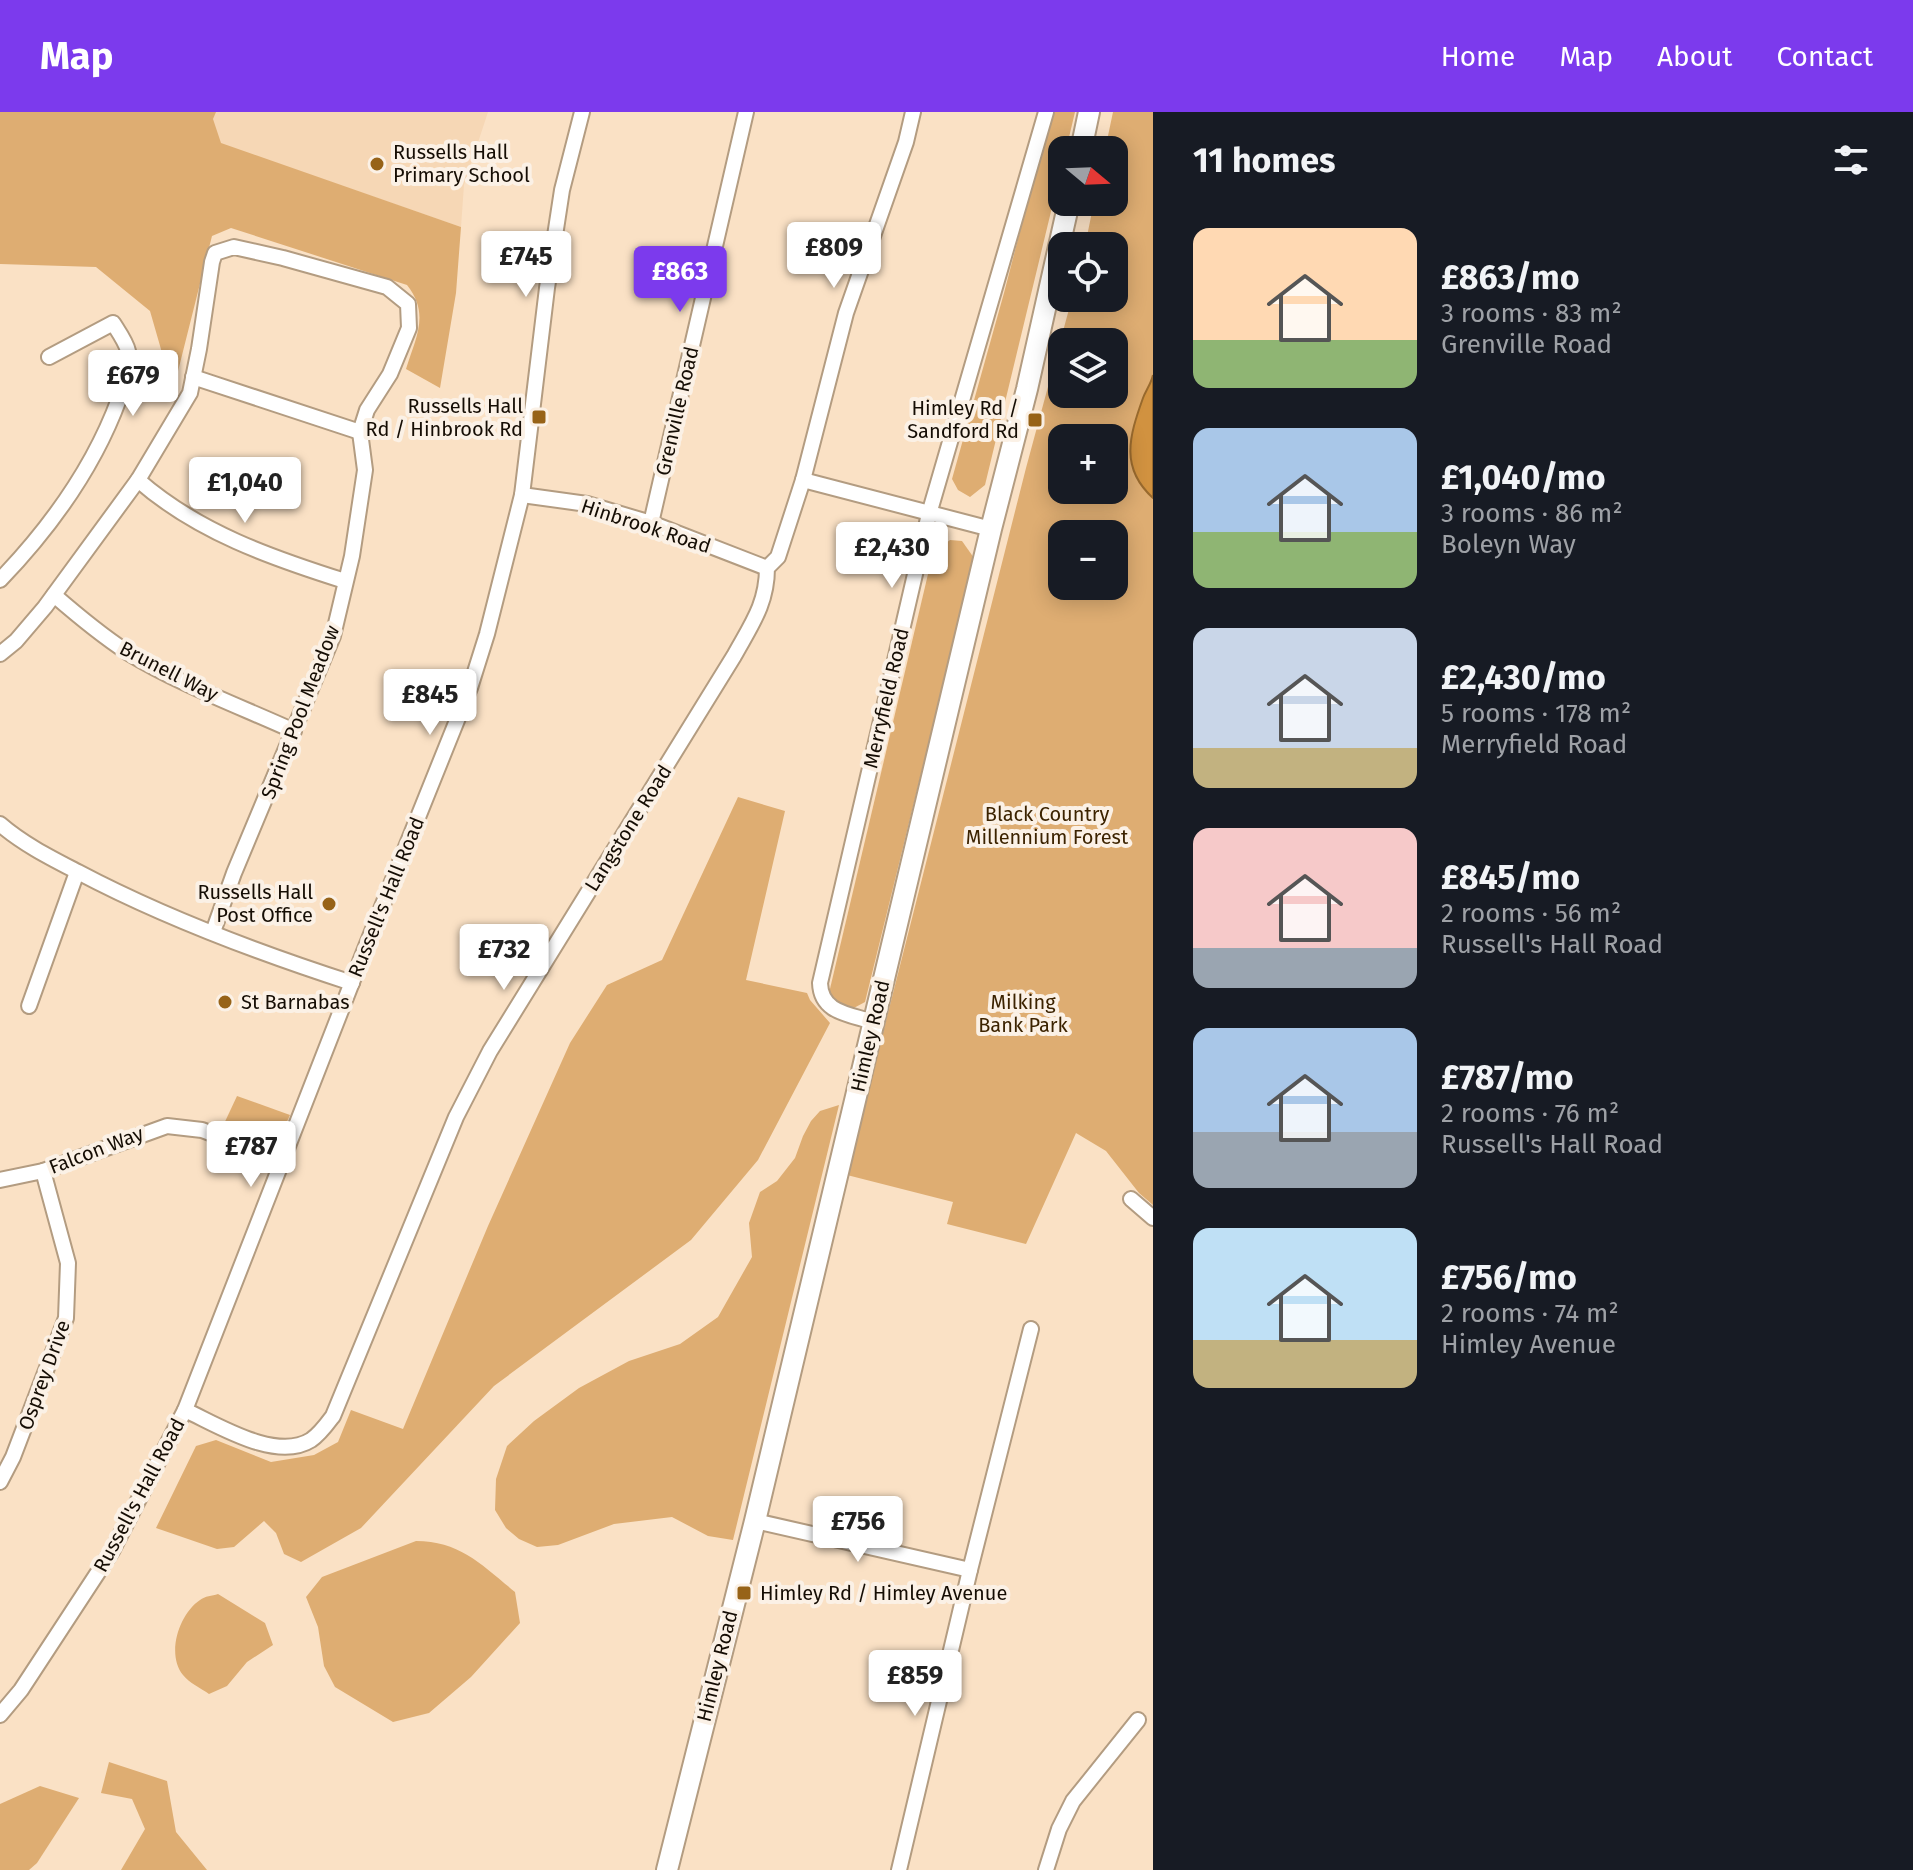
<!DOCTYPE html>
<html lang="en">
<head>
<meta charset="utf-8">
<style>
	:root { --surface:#171b24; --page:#242831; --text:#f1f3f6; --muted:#9ea1a6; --accent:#7c3aed }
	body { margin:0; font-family:"Fira Sans",sans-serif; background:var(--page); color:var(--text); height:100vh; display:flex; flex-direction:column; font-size:30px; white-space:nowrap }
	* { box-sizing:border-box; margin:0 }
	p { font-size:26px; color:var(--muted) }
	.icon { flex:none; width:44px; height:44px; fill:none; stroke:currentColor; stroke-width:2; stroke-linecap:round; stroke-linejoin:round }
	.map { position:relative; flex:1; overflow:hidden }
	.drawer { display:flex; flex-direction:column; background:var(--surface); width:760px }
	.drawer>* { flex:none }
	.needle { width:52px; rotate:109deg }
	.controls { position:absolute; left:1048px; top:24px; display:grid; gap:16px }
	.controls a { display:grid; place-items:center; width:80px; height:80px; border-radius:16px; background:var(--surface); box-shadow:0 4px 20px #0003; font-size:40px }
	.price { position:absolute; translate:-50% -68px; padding:0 18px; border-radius:8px; background:#fff; color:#222; font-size:26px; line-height:52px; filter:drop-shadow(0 2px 4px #0008) }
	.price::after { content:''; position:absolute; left:50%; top:48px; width:24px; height:18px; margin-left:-12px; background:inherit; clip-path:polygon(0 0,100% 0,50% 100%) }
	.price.active { background:var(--accent); color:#fff }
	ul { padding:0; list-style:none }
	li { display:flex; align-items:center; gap:24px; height:200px; padding:0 40px }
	li span { display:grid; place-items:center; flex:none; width:224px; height:160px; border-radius:16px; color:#555 }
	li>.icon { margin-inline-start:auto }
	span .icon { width:96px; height:96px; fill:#fffc; stroke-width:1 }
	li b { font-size:34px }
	h2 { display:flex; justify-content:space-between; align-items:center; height:96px; padding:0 40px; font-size:34px }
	header { display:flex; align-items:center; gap:48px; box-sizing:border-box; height:112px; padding:0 40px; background:var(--accent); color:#fff }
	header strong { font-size:38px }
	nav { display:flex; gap:44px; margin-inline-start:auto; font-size:28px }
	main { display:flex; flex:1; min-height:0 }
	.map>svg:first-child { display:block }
</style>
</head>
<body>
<header>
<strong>Map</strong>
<nav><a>Home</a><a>Map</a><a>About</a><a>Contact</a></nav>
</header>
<main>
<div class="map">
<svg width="1153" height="1758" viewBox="0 0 1153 1758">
	<rect width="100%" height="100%" fill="#fae1c5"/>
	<path fill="#f6d7b5" d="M200,0h288l-24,73 -3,42 -271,-94z"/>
	<g fill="#dead72" fill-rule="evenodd">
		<path d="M0,0h216l-3,7 8,24 240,84 -5,66 -16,95 -34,-19c10,-32 24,-55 1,-84l-176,-57 -19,8 -39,155 -23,-80 -54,-44 -96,-3z"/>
		<path d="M1051,0h24l-9,38h-4v16l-77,319 -15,12 -12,-7 -6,-11 52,-186z"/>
		<path d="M1113,0h40v1093l-14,-12 -33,-42 -30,-18 -50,111 -79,-20 6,-22 -106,-27 179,-707 46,-170h42v-52h-29l9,-44h20v-52h-9zM1062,230h52v52h-52zM1062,326h52v52h-52zM1062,422h52v52h-52z"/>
		<path d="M950,428l12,1 12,17 -109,444 -13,7 -16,-6 -7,-10 104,-440z"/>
		<path d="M738,685l47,14 -39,169 61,13 3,7 20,23 -72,137 -67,80 -197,146 -133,142 -60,34 -17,-8 -8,-21 -12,-12 -30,26 -17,2 -61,-21 40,-82 20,-6 55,22 43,-7 24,-13 13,-32 52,19 85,-203 82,-183 37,-58 55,-25z"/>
		<path d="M237,984l53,19 -8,18 -22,9 -38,-14z"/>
		<path d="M839,993l-106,435 -25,-4 -36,-19 -58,7 -56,21 -21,2 -18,-8 -13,-11 -11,-18 1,-31 11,-33 27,-25 45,-33 50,-27 51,-17 38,-27 34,-60 -3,-34 11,-31 17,-11 18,-23 8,-22 8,-15 9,-10z"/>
		<path d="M416,1429c44,0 66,24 99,51l5,31 -49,54 -42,36 -36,9 -58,-35 -11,-21 -6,-39 -12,-30 16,-20z"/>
		<path d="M218,1482l47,29 8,22 -26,17 -20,24 -18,8c-8,-6 -20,-11 -26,-19 -17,-21 -4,-61 17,-75 5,-4 12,-4 18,-6z"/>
		<path d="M109,1650l58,19 9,51 31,38h-86l24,-41 -13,-30 -31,-6z"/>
		<path d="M40,1674l39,12 -42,65 -8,7h-29v-66z"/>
	</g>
	<path fill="#d19240" stroke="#996a2e" stroke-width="2" d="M1153,263v123c-33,-30 -24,-61 -10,-100 3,-8 8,-14 10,-23z"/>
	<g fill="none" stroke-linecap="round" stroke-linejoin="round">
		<defs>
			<g id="street">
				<path d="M193,265l167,55"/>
				<path d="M138,368c59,52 134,78 207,101"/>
				<path d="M803,368l188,49"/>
				<path d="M522,383l65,9 64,19 116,45"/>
				<path d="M651,411l95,-411"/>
				<path d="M0,468c50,-52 94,-113 119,-181 5,-13 12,-33 9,-48 -2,-9 -10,-20 -15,-28l-64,34"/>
				<path d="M54,483c23,20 47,40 73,57 52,32 112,54 167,79"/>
				<path d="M0,542l16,-13 29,-34 93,-127 52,-87 9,-44 13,-87 3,-9 19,-6 49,11 104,29 21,17 1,24 -19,46 -23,36 -7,22 5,38 -13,86 -19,80 -99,237 -21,59"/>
				<path d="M0,712c23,20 51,34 78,48 87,46 181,81 274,111"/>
				<path d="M29,894l48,-134"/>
				<path d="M873,910c-24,-8 -52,-9 -53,-39l109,-469 117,-402"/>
				<path d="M0,1068l43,-9 124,-45 35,4 80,30"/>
				<path d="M1131,1087l22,19"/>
				<path d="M185,1298c33,15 91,52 126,30 9,-6 16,-16 22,-24l123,-299 34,-66 244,-395c17,-31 33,-52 33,-88l11,-11 25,-77 43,-167 60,-171 7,-30"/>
				<path d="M0,1370l13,-25 53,-139 2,-55 -25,-92"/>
				<path d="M755,1409l215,49"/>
				<path d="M0,1603l21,-25 91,-139 73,-141 180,-461 105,-261 17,-54 35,-139 25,-207 15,-98 20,-78"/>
				<path d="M899,1758l71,-300 61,-241"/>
				<path d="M1046,1758l13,-41 14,-28 65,-81"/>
			</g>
			<g id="secondary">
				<path d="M1081,38l8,-38"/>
				<path d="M667,1758l88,-349 236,-992 36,-140 42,-187"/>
			</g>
		</defs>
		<use href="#street" stroke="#b39c81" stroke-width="18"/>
		<use href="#secondary" stroke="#b39c81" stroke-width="24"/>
		<use href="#street" stroke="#fff" stroke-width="14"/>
		<use href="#secondary" stroke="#fff" stroke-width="20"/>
	</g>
	<g fill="#976318" stroke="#fbf1e6" stroke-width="3">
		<circle cx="377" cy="52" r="8"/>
		<rect x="531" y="297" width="16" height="16" rx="4"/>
		<rect x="1027" y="300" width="16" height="16" rx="4"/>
		<circle cx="329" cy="792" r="8"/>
		<circle cx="225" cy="890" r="8"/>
		<rect x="736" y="1473" width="16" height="16" rx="4"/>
	</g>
	<g text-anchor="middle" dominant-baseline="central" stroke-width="8" stroke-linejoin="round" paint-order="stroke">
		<g font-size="20" fill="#150d04" stroke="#fbf1e6" text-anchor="start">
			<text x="393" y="40">Russells Hall<tspan x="393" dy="23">Primary School</tspan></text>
			<text x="523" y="294" text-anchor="end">Russells Hall<tspan x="523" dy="23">Rd / Hinbrook Rd</tspan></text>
			<text x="1019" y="296" text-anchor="end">Himley Rd /<tspan x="1019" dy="23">Sandford Rd</tspan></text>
			<text x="313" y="780" text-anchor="end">Russells Hall<tspan x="313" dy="23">Post Office</tspan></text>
			<text x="241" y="890">St Barnabas</text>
			<text x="760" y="1481">Himley Rd / Himley Avenue</text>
		</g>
		<g font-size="20" fill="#150d04" stroke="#fbf1e6">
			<text transform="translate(677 299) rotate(-77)">Grenville Road</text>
			<text transform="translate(646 414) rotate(18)">Hinbrook Road</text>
			<text transform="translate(169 559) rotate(27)">Brunell Way</text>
			<text transform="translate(886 586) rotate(-77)">Merryfield Road</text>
			<text transform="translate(300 600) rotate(-69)">Spring Pool Meadow</text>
			<text transform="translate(628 716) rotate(-58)">Langstone Road</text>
			<text transform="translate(386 785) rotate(-68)">Russell's Hall Road</text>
			<text transform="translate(870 924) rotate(-77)">Himley Road</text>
			<text transform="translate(96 1038) rotate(-21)">Falcon Way</text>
			<text transform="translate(44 1263) rotate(-70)">Osprey Drive</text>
			<text transform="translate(139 1383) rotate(-62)">Russell's Hall Road</text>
			<text transform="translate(717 1554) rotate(-76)">Himley Road</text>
		</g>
		<g font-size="20" fill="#3c2300" stroke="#fbf1e6">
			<text x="1047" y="702">Black Country<tspan x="1047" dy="23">Millennium Forest</tspan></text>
			<text x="1023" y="890">Milking<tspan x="1023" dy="23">Bank Park</tspan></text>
		</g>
	</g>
</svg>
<div class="controls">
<a><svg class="needle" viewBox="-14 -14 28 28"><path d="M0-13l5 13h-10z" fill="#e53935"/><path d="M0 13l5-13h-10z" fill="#9ea1a6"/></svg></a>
<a><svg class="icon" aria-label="locate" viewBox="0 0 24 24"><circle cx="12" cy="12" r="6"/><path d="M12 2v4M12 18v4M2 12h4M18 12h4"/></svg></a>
<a><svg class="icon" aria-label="layers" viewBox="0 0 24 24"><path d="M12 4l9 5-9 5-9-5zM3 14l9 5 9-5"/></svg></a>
<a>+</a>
<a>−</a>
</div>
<b class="price" style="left:834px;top:178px">£809</b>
<b class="price" style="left:526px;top:187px">£745</b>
<b class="price active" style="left:680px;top:202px">£863</b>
<b class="price" style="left:133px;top:306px">£679</b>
<b class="price" style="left:245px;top:413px">£1,040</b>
<b class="price" style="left:892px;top:478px">£2,430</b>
<b class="price" style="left:430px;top:625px">£845</b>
<b class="price" style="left:504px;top:880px">£732</b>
<b class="price" style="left:251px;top:1077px">£787</b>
<b class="price" style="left:858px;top:1452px">£756</b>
<b class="price" style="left:915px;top:1606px">£859</b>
</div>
<section class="drawer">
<h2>11 homes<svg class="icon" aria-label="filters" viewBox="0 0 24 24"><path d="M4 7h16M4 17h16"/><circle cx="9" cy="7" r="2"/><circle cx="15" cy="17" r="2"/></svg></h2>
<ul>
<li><span style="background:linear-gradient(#ffd9b3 70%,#8fb573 0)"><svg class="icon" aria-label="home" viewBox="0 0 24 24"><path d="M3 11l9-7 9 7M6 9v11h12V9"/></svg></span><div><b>£863/mo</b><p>3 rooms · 83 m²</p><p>Grenville Road</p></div></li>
<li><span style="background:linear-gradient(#a9c7e8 65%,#8fb573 0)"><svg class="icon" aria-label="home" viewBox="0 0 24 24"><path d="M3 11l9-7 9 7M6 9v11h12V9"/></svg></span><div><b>£1,040/mo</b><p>3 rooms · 86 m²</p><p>Boleyn Way</p></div></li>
<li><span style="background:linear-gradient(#c9d6e8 75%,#c2b280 0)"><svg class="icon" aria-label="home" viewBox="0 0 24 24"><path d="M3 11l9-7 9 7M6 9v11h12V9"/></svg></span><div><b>£2,430/mo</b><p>5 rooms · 178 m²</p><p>Merryfield Road</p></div></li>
<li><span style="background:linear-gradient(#f6c9c9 75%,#9aa5b1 0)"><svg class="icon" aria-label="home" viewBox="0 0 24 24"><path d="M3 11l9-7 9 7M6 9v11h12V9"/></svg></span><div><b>£845/mo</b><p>2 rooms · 56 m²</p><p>Russell's Hall Road</p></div></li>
<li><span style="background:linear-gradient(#a9c7e8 65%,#9aa5b1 0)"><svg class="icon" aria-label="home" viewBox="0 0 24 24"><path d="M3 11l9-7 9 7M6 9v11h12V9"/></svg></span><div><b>£787/mo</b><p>2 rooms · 76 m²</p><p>Russell's Hall Road</p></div></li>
<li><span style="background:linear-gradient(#bfe0f5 70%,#c2b280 0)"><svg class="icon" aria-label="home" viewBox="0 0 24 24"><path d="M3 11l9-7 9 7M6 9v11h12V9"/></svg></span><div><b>£756/mo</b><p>2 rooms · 74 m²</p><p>Himley Avenue</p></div></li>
</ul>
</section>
</main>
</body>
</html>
